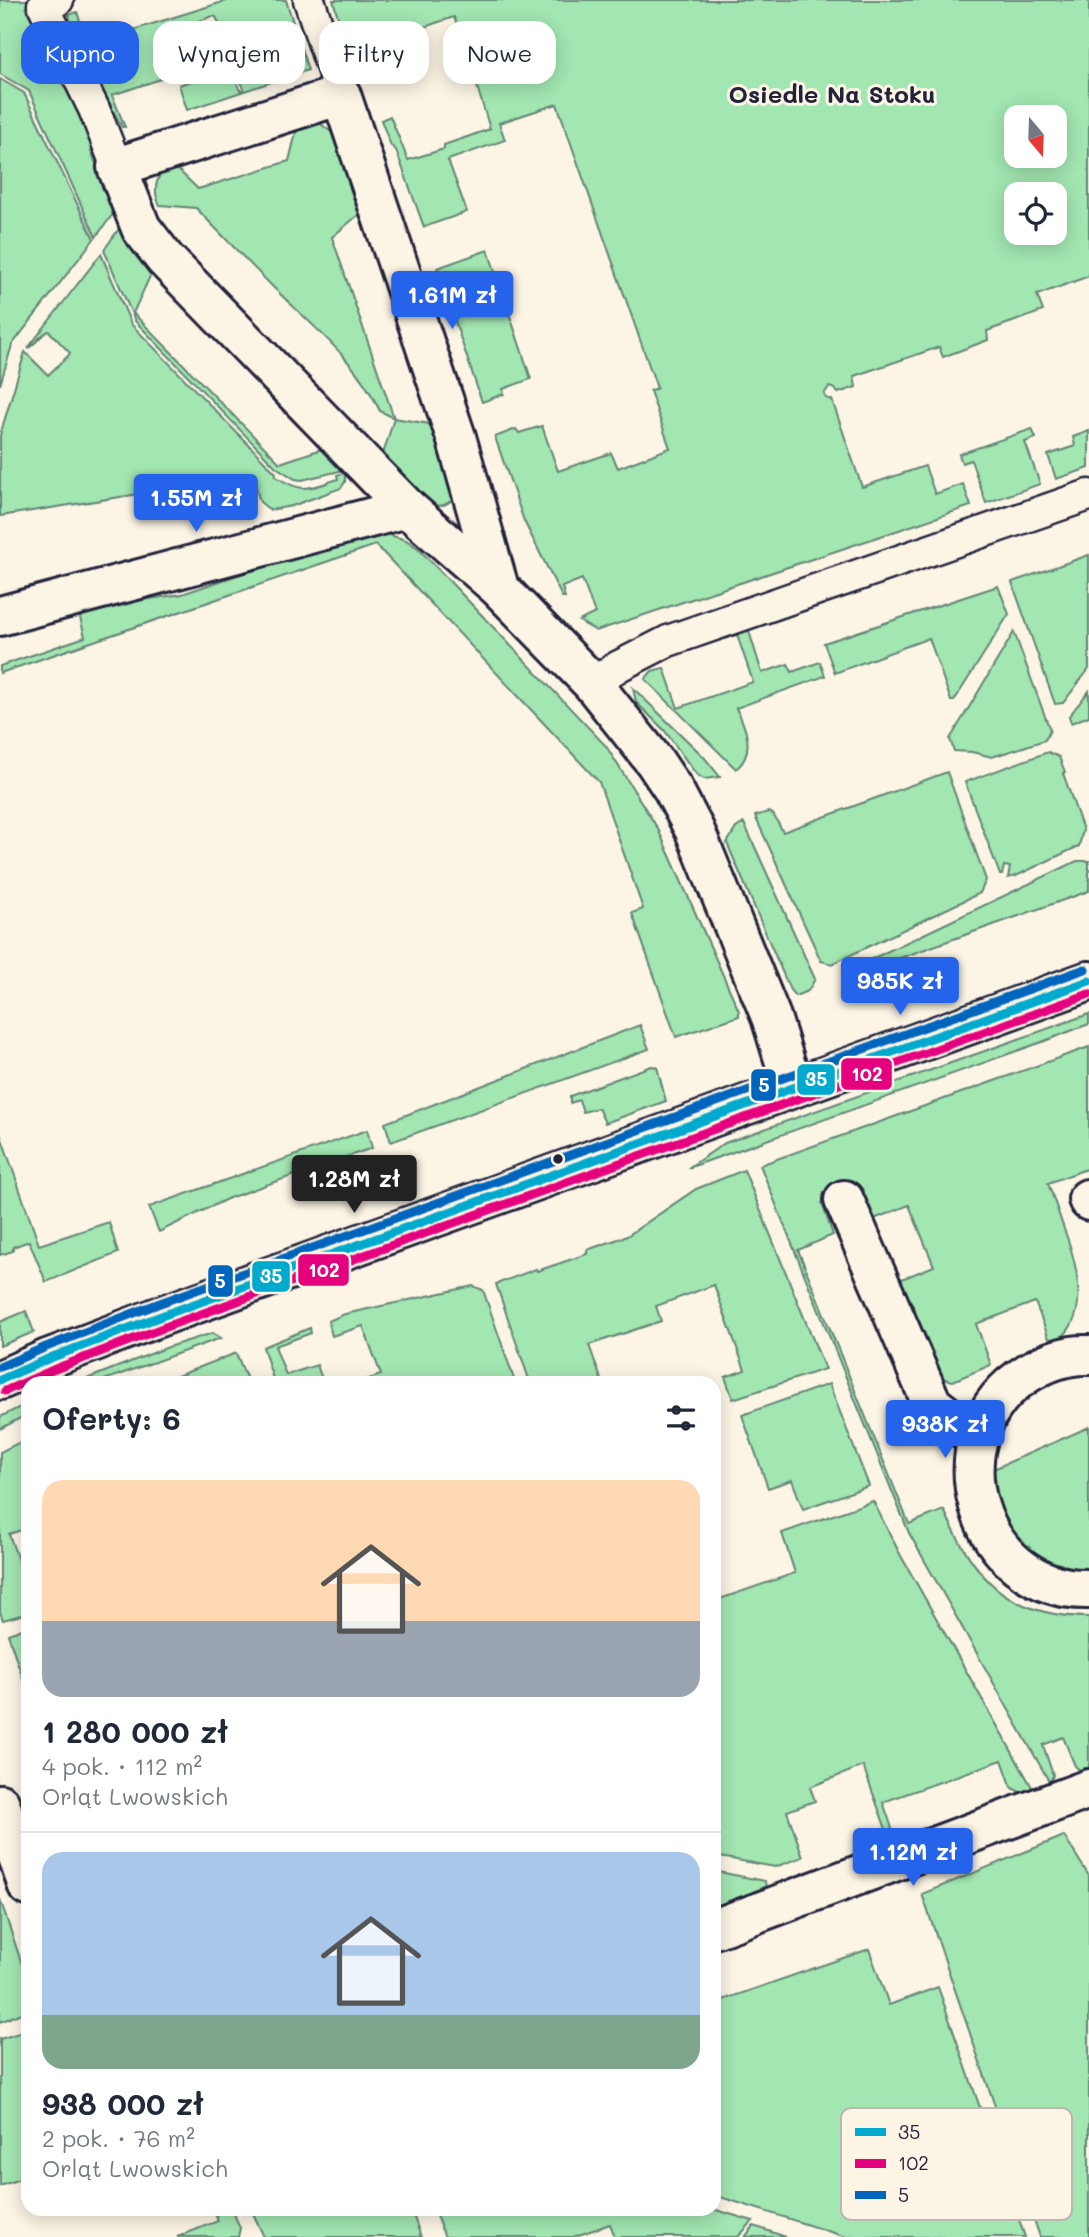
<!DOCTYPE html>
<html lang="pl">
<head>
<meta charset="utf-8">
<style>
	:root { --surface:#fff; --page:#f6f6f7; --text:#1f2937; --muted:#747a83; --line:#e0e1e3; --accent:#2563eb }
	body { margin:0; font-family:Mali,sans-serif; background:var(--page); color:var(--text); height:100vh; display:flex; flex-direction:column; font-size:26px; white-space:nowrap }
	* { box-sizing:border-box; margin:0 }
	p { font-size:23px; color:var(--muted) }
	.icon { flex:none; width:38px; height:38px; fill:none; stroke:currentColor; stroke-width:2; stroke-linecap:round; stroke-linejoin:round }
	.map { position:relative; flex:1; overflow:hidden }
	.panel { position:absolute; left:21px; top:1376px; width:700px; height:840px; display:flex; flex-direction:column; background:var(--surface); border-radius:21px; box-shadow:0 4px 18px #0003 }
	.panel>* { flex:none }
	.banner { position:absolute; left:21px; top:21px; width:700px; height:63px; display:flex; gap:14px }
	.needle { width:46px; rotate:161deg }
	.controls { position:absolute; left:1004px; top:105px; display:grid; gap:14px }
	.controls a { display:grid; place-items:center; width:63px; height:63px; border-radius:14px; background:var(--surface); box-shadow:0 4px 18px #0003; font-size:35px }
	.price { position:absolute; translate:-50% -60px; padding:0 16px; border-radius:7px; background:var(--accent); color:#fff; font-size:23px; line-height:46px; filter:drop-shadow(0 2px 4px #0008) }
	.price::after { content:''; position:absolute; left:50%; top:42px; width:21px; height:16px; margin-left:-10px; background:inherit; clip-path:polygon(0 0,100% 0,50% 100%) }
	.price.on { background:#222; color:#fff }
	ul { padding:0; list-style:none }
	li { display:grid; align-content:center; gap:14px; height:371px; padding:0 21px }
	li+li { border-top:2px solid var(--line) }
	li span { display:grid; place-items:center; height:217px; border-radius:21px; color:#555 }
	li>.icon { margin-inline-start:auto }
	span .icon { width:126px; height:126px; fill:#fffc; stroke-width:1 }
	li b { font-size:30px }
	h2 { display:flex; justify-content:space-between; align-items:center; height:84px; padding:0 21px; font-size:30px }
	.chip { padding:0 24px; border-radius:21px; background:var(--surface); box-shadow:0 4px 18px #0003; font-size:24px; line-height:63px }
	.chip.on { background:var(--accent); color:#fff }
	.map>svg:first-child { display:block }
</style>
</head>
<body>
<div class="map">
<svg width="1089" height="2237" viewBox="0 0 1089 2237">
	<rect width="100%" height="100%" fill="#fcf5e5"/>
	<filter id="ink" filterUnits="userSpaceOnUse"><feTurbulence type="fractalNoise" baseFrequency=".0143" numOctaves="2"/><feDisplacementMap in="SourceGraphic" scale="14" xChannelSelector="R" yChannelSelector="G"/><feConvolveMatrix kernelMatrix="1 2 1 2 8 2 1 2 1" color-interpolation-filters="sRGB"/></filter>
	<g filter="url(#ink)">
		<g fill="#a2e6b1" stroke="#628476" stroke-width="2" fill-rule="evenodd">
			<path d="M0,0h27l38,74 29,73 -3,4 21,53 1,10 -17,23 -67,-146 -29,-17z"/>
			<path d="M229,0h57l22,70 -121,40 -8,-25 54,-18 6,22 2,2 3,-1 -24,-65 -4,-8 -3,-1 -51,18 14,40 -64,21 13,32h-3l-48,-91 -5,-21 8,-3 11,32z"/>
			<path d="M333,0h756v276l-52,19 6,16 -56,20 1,9 -45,17 -4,-10 -85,29 2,11 -18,6 -3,-4 -6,-2 -5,7 2,4 6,2 30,87 63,-21 10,28 28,-10 8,22 -375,125 -17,-10 16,-8 -13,-34 -20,8 3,11 -3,-1 -38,-76 -29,-84 21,-8 3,4 23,-7 16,45 53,-18 7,15 52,-20 -20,-57 7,-3 -100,-284 -58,19 6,17 -57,20 19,52 -43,15 -28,-77 -5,-4 -10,-26 9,-4 18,44 36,-11v-4l46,-16 -22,-72 3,-2 -8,-25 -4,1 -5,-14 -84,28 1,5 -21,8zM1055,117v39h-38v-39zM1055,194v39h-38v-39z"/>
			<path d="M0,79l24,14 70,146 -82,106 -12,40z"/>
			<path d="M300,116c14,3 29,11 38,24l25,71 -31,26 62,181 42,7 18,73c-7,7 -13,9 -22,7l-50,-47 12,-40 -14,-7c-24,-52 -69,-86 -109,-126 -25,-25 -50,-51 -75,-77l-36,-3c-9,-15 -2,-32 9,-44l29,28 91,-28z"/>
			<path d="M123,223l11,30 18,19 -19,41 147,150 42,-14 22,21 -42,10 -7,-1 -19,-12 -141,-146 -31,-71z"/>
			<path d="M488,250l43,129 -28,10 1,5 -22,8 -45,-134z"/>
			<path d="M101,254l30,70 145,149 -1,3c28,18 33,13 63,3l-1,-4 8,-2v9l-4,6 -49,18 -22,4 -10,-8 -7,-26 -253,40v-81l25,-83 23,23 20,-19 2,-3 -21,-22c-9,3 -12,13 -21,17z"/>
			<path d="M1032,429l4,9 -11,4 15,42 -54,19 -15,-43 -9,3 -3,-9z"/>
			<path d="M1089,431v37l-33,11 -8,-24 27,-9 -2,-9z"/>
			<path d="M380,532l26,8 12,8 188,198 52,83 81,182v5l-63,21 -44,-124 11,-4 -44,-127 -223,-237 -376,128v-7l85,-29 -6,-23 25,-8 78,-12 121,-41z"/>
			<path d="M1089,555v114l-26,34 -8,1 -43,-122z"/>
			<path d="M998,586l11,28 -55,87h-3l-22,-63 -94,35 -11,-30z"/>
			<path d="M748,628l14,45 26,-9 4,8 28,-10 5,14 -89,32c10,19 20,45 0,61l-91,-90 7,-8 12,-3 14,40 75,-26 -17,-50z"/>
			<path d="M1014,632l36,98 -5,10 -53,17 -20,-5 -18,-1 -4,-12z"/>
			<path d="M633,688l71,69 16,20 -16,2 -8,-5 -31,-43 -29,-29z"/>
			<path d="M1089,691v25l-18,7 -2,-7z"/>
			<path d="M1048,752l11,5 6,15 -2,1 20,57 -4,16 -63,30 -8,2 2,-11 -6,-1 -2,9h-2l-35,-93z"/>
			<path d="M947,772l39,108 -6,13 -148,71 -11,-3 -66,-145 13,-4 5,2 10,18z"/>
			<path d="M744,823l71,156 -7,12 -13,5 -5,-6 -63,-147 9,-15z"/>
			<path d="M1077,861h12v30l-223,79 -3,-7z"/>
			<path d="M1089,1014v10l-47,18 -354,126 37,-25z"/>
			<path d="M640,1025l9,24 -258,93 -6,-19z"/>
			<path d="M1089,1047v121l-41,15c7,19 13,38 20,57 12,36 21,86 -17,104l-16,-42 -59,22 15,41 -38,16 -14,-3 -40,-98 35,-14 -25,-61 -35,14 -14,-30 -38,14 11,32 -35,15 111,274 35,-14c32,70 63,106 145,107v152l-7,3 -7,-6 -12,-29 -20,8 10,30 -3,8 -141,-250 -149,-368z"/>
			<path d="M651,1066l6,1 9,34 -61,22 -7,-15 -15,4 -4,-12 -9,3v-7z"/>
			<path d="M367,1130l5,18 -143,50 -70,34 -10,-25z"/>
			<path d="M0,1133l39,112 70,-23 9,31 -72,29 -17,-41 -16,6v4l-13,4z"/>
			<path d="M744,1170l81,199 -92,30 -8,-22 20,-7 -31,-85 -58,21 5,15 -72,24 13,37h-72l-34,-98 40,-15 1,2 50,-17v-4l40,-14 69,-47z"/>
			<path d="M473,1286l10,4 32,92h-155l21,-7 -18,-49 -31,10 -4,-15 17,-7z"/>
			<path d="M26,1311l8,21 -34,14v-24z"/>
			<path d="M310,1328l1,5 -36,13 11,29 31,-10 6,17h-49l-11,-35z"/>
			<path d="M213,1333l8,5 -122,44h-20l92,-36z"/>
			<path d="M236,1353l12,29h-86z"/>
			<path d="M829,1384l40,102 -66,23 -11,-29 -24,8 -26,-73z"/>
			<path d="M28,1403v11l-28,15v-12z"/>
			<path d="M1089,1427v145l-39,-5 -30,-18 -18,-25 -11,-54z"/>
			<path d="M28,1438v90l-19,6 19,55v18l-5,1 2,6 -22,6 -3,-8v-160z"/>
			<path d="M873,1501l28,55 132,233 -11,4 -10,-5 -10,-28 -119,42 11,32 -4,6 -27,-74 -53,21 5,14 -28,10 16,46 -28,10 -61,-11v-263l3,7 78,-27 -13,-40z"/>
			<path d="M28,1627v67l-20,-60z"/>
			<path d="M1064,1836l25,40v361h-49l-118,-343z"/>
			<path d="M714,1871l51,10 1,6 -52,20z"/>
			<path d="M0,1899l28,83v28l-28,12z"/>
			<path d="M869,1949l20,56 49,-18 87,250h-179l-132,-42v-192z"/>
			<path d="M28,2030v146l-28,10v-147z"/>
			<path d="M214,2209h18l8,19 -2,9h-61l41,-16z"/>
			<path d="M251,2209h160l10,28h-157z"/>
			<path d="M713,2209l40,12 -15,16h-123l-5,-13 -37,13h-128l-12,-28z"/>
			<path d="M754,2226l32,11h-41z"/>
		</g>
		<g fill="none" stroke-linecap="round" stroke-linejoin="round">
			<defs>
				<g id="service">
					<path d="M58,0l-15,5 51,104 23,58"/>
					<path d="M309,0l32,95"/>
					<path d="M592,683l27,-17 49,-25 421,-146"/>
				</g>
				<g id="minor">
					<path d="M499,588l-43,-151 -115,-342 -224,72 24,61 24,31 242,249 92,80 93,95 63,79 18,27 22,42 76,186 22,71"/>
					<path d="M0,616l407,-108"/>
					<path d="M1088,1199l1,2"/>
					<path d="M844,1200l88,204 45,35"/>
					<path d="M1089,1355c-22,-1 -43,7 -61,18 -99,61 -53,219 61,216"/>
					<path d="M0,1380l50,-22 114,-43 925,-334"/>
					<path d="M0,1804l28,82"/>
					<path d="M714,1929l375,-140"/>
				</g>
			</defs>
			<use href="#service" stroke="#22223b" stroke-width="35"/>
			<use href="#minor" stroke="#22223b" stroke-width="44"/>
			<use href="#service" stroke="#fcf5e5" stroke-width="30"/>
			<use href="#minor" stroke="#fcf5e5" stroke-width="38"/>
			<defs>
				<path id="bus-1" d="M0,1380l50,-22 114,-43 925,-334"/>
				<path id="bus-2" d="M5,1391l50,-22 113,-43 921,-332"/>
				<path id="bus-3" d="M0,1367l46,-20 114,-44 925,-334"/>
			</defs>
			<use href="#bus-1" stroke="#fcf5e5" stroke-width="14"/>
			<use href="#bus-2" stroke="#fcf5e5" stroke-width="14"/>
			<use href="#bus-3" stroke="#fcf5e5" stroke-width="14"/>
			<use href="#bus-1" stroke="#00a9ce" stroke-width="9"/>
			<use href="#bus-2" stroke="#e5007d" stroke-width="9"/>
			<use href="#bus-3" stroke="#0065bd" stroke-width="9"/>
		</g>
	</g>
	<circle fill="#22223b" stroke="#fcf5e5" stroke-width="2.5" cx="558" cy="1159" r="6"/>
	<g text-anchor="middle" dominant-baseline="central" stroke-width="6" stroke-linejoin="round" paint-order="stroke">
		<g font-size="24" font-weight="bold" fill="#22223b" stroke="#fcf5e5">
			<text x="832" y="93">Osiedle Na Stoku</text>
		</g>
	</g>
	<rect x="841" y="2108" width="231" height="112" rx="10" fill="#fcf5e5" stroke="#bbb6b2" stroke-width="2"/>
	<rect x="855" y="2128" width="31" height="8" fill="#00a9ce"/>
	<rect x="855" y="2159" width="31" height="9" fill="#e5007d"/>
	<rect x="855" y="2191" width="31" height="8" fill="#0065bd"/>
	<g font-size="19" fill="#22223b">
		<text x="898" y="2139">35</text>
		<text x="898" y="2170">102</text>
		<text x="898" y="2202">5</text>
	</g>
	<g stroke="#fcf5e5" stroke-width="2.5">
		<rect x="840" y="1057" width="53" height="34" rx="7" fill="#e5007d"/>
		<rect x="796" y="1063" width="40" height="33" rx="7" fill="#00a9ce"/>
		<rect x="750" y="1068" width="27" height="34" rx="7" fill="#0065bd"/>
		<rect x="297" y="1253" width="53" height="34" rx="7" fill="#e5007d"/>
		<rect x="251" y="1260" width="40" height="33" rx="7" fill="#00a9ce"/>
		<rect x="207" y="1264" width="27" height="34" rx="7" fill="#0065bd"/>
	</g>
	<g font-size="19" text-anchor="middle" font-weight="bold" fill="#fff">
		<text x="867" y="1081">102</text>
		<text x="816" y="1086">35</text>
		<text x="764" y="1092">5</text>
		<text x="324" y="1277">102</text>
		<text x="271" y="1283">35</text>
		<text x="220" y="1288">5</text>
	</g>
</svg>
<div class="controls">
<a><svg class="needle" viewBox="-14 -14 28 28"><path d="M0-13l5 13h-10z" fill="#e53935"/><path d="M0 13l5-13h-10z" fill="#747a83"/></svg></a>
<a><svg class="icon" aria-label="locate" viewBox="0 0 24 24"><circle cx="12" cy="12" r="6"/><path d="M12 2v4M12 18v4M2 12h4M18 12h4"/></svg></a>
</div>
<b class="price" style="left:452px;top:331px">1.61M zł</b>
<b class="price" style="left:196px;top:534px">1.55M zł</b>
<b class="price" style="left:900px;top:1017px">985K zł</b>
<b class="price on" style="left:354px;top:1215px">1.28M zł</b>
<b class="price" style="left:945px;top:1460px">938K zł</b>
<b class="price" style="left:913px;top:1888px">1.12M zł</b>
<div class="banner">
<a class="chip on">Kupno</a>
<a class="chip">Wynajem</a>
<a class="chip">Filtry</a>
<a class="chip">Nowe</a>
</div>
<section class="panel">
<h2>Oferty: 6<svg class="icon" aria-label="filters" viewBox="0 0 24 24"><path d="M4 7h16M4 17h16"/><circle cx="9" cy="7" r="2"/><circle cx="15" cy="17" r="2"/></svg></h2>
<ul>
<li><span style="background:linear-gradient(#ffd9b3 65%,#9aa5b1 0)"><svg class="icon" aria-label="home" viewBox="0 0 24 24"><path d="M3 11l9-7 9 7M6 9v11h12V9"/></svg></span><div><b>1 280 000 zł</b><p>4 pok. · 112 m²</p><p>Orląt Lwowskich</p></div></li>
<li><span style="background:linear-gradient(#a9c7e8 75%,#7fa58c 0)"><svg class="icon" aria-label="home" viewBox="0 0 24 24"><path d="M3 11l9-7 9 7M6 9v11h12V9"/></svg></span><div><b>938 000 zł</b><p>2 pok. · 76 m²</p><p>Orląt Lwowskich</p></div></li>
</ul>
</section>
</div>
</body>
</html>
